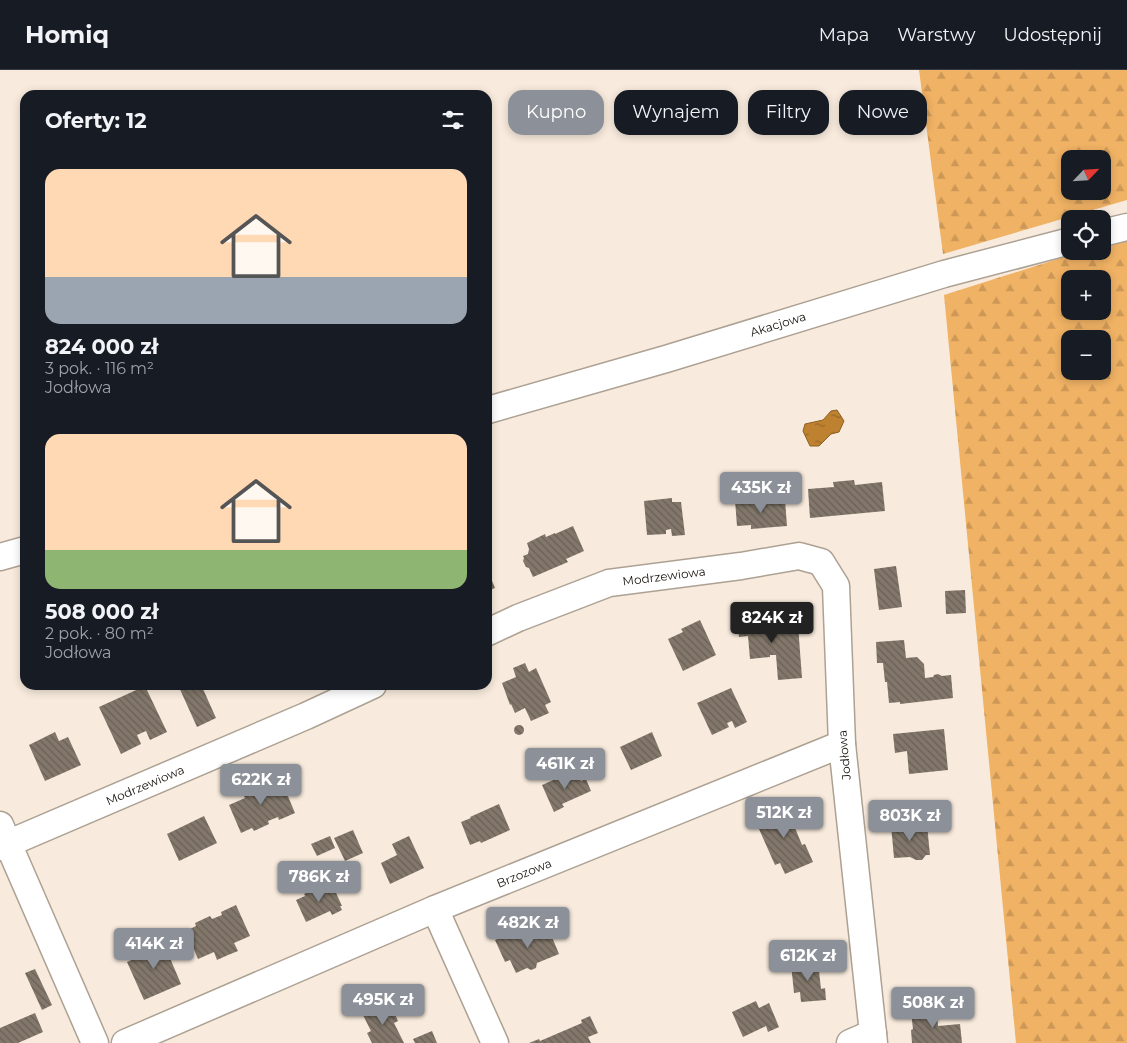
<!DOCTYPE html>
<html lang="pl">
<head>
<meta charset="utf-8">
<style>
	:root { --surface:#171b24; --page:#242831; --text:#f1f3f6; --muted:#9ea1a6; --line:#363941; --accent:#8c9099 }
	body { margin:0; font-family:Montserrat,sans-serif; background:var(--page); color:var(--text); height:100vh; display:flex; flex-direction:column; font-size:19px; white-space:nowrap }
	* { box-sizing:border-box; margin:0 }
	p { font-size:16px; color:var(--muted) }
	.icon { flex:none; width:28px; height:28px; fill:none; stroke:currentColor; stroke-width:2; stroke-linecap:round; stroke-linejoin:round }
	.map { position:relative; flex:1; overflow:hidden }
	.panel { position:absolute; left:20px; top:20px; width:472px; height:600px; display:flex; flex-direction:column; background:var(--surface); border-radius:15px; box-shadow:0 2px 8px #0003 }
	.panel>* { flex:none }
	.hud { position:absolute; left:508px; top:20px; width:475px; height:45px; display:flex; gap:10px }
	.needle { width:32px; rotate:65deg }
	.controls { position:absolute; left:1061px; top:80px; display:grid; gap:10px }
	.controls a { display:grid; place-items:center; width:50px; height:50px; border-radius:10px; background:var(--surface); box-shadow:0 2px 8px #0003; font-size:25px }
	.price { position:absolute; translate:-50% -42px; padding:0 11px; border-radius:5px; background:var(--accent); color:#fff; font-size:16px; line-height:32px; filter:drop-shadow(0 1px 2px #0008) }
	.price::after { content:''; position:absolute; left:50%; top:30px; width:15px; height:11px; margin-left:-8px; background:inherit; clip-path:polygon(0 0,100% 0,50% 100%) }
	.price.current { background:#222; color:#fff }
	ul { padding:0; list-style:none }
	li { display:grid; align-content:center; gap:10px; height:265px; padding:0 25px }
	li span { display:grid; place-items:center; height:155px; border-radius:15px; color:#555 }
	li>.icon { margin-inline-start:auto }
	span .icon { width:90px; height:90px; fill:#fffc; stroke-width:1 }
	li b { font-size:21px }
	h2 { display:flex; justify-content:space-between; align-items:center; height:60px; padding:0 25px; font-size:21px }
	.tag { padding:0 18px; border-radius:15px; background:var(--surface); box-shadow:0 2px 8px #0003; font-size:18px; line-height:45px }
	.tag.current { background:var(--accent); color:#fff }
	header { display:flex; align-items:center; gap:30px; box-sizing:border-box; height:70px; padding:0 25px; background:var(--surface); border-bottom:1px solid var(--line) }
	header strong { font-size:24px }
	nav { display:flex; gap:28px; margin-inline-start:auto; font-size:18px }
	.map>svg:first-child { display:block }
</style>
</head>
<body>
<header>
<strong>Homiq</strong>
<nav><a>Mapa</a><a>Warstwy</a><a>Udostępnij</a></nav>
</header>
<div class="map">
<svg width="1127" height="973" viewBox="0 0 1127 973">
	<defs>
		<pattern id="forest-firs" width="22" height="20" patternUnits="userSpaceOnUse" patternTransform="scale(1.25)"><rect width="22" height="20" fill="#f0b264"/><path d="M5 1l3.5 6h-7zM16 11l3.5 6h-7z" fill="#cd9856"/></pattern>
		<pattern id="water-ripples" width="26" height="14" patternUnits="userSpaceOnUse" patternTransform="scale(1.25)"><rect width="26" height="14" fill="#bd812f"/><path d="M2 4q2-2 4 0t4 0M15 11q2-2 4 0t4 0" fill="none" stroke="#996826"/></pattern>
		<pattern id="building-back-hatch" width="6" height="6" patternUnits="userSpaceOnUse" patternTransform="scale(1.25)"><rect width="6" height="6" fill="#82776a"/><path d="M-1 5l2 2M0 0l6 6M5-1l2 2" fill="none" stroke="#696056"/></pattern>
	</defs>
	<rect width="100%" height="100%" fill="#f8ebdd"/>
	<g fill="url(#forest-firs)" fill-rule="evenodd">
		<path d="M919,0h208v130l-184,54zM1070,89h32v32h-32z"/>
		<path d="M1127,167v806h-111l-72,-748 139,-44h19l1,-6zM1070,209h32v32h-32zM1070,269h32v32h-32z"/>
	</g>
	<path fill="url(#water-ripples)" stroke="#8b6025" d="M837,340l7,11 -5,11 -8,2 -12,12h-9l-7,-15 2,-7 18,-4 8,-9z"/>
	<g fill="url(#building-back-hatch)">
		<path d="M854,410l1,5 27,-3 3,29 -75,7 -2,-29 26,-2 -1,-5z"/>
		<path d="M672,428v4h9l4,33 -13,1 -1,-7 -5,1v4l-19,1 -3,-34z"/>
		<path d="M758,428l1,4 26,-2 2,26 -36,3v-4l-14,1 -2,-26z"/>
		<path d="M573,456l11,25 -18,8 2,3 -35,15 -4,-9 -3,-1 -3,-6 1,-3 -1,-2 5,-2 1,-5 -2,-6 18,-9 1,3 9,-4v1z"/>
		<path d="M896,496l6,41 -23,3 -5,-41z"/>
		<path d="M488,501l7,17 -7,3z"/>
		<path d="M965,520l1,23 -20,1 -1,-23z"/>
		<path d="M757,539l2,20 39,-4 4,53 -24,2 -2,-25h-6v2l-20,2 -2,-23 -9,1 -3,-26z"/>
		<path d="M700,550l16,35 -33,16 -15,-32 15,-7 -2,-3z"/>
		<path d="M904,570l2,18 11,-1 7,7 1,14 8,-1 1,-2 4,-1 4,2 9,-1 2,23 -53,6v-2l-11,1 -2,-21h-2l-2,-19h-6l-1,-21z"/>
		<path d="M525,593l4,9 7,-4 15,34 -6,3 4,8 -18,8 -6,-13 -10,5 -4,-9 -1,1 -8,-22 14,-6 -3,-9z"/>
		<path d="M178,615h35l-10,4 13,29 -19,9z"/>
		<path d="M145,616l22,46 -17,8 -4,-9 -9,4 4,9 -20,10 -22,-47z"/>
		<path d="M731,618l16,34 -12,6 -3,-7 -5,2 2,4 -17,8 -15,-32z"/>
		<circle cx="519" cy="660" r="5"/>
		<path d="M944,659l4,41 -39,4 -2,-23 -12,2 -2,-19z"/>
		<path d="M55,662l4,9 9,-4 13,28 -36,16 -16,-36z"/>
		<path d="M652,662l10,24 -31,14 -11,-23z"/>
		<path d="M576,700l5,11 5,-2 5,12 -29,13 2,3 -10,5 -12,-27z"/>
		<path d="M262,711l4,8 16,-7 13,31 -16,7 -1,-3 -10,4 1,3 -15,7 -2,-3 -11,5 -12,-28 16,-7 -4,-8z"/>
		<path d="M787,733l9,19 -3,1 9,22 3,-1 8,18 -28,12 -5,-11 -5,2 -16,-36 5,-2 -5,-12z"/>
		<path d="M499,734l11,26 -29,13 -1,-2 -10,4 -9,-23 10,-4 -1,-1z"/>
		<path d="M204,746l13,27 -38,18 -12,-27z"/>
		<path d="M907,754v3l20,-2 3,30h-4l-4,5h-6l-6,-3 -16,1 -3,-33z"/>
		<path d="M353,760l10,23 -18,8 -11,-23z"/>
		<path d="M330,766l5,12 -18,8 -6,-12z"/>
		<path d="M409,766l15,32 -34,16 -9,-21 16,-8 -5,-11z"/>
		<path d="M332,814l10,22h-2l2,4 -10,5 -2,-4 -24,11 -10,-22 9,-4 -1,-2 17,-7v1z"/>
		<path d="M236,835l14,31 -16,7 4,8 -10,4 -11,5 -3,-8 -16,7 -12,-28 10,-5 -1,-3 15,-7 2,3 10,-4 -1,-3z"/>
		<path d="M547,855l12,29 -22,9 -1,5 -5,2 -4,-2 -11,5 -6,-13 -5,2 -10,-22 19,-9 3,7z"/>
		<path d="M161,867l20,47 -37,16 -17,-38 15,-7 -4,-8z"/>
		<path d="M818,892l3,27 4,-1 1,12 -25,2 -1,-10 -6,1 -3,-29z"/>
		<path d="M35,899l17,36 -10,5 -17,-37z"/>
		<path d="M756,931l3,7 10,-5 10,24 -11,5 -2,-6 -23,11 -11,-25z"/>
		<path d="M386,934l4,9 4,-1 4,9 -4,2 10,20h-32l-5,-10 4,-2 -8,-16z"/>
		<path d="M936,939l2,17 22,-2 2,19h-50l-1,-13 2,-1 -2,-17z"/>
		<path d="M35,943l8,19 -25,11h-18v-15z"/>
		<path d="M590,946l8,17 -10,4 3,6h-62l10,-4 1,2 42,-18 -1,-3z"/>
		<path d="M432,961l5,12h-22l-2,-4z"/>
	</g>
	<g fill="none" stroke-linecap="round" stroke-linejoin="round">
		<defs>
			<g id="minor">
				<path d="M1102,163l25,-6"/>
				<path d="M488,340l178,-51 278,-85 126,-33"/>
				<path d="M0,487l25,-7"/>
				<path d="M488,562l30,-14 91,-35 132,-17 58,-10 22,6 15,24 6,158 32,299"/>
				<path d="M0,755l95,218"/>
				<path d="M0,777l306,-131 67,-31"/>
				<path d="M435,839l60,134"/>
				<path d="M125,973l310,-134 407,-165"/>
				<path d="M850,973l23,-10"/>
			</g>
		</defs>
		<use href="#minor" stroke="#ada193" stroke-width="29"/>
		<use href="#minor" stroke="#fff" stroke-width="26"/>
	</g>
	<g text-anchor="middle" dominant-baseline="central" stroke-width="4" stroke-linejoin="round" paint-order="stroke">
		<g font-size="12" fill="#17120d" stroke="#fff">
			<text transform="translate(778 254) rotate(-17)">Akacjowa</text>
			<text transform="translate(664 506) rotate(-7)">Modrzewiowa</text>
			<text transform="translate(844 685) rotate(-95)">Jodłowa</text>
			<text transform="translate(145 715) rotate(-23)">Modrzewiowa</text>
			<text transform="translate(524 803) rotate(-22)">Brzozowa</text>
		</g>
	</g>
</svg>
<div class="controls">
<a><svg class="needle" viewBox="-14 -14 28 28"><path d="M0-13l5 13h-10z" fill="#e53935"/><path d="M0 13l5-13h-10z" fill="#9ea1a6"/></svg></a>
<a><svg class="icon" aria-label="locate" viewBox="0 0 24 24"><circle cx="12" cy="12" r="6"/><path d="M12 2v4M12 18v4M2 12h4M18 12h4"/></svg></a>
<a>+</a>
<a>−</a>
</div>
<b class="price" style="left:761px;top:444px">435K zł</b>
<b class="price current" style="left:772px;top:574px">824K zł</b>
<b class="price" style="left:565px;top:720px">461K zł</b>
<b class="price" style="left:261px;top:736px">622K zł</b>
<b class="price" style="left:784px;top:769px">512K zł</b>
<b class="price" style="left:910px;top:772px">803K zł</b>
<b class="price" style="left:319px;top:833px">786K zł</b>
<b class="price" style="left:528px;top:879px">482K zł</b>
<b class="price" style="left:154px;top:900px">414K zł</b>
<b class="price" style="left:808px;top:912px">612K zł</b>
<b class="price" style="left:383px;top:956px">495K zł</b>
<b class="price" style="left:933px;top:959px">508K zł</b>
<div class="hud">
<a class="tag current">Kupno</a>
<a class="tag">Wynajem</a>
<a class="tag">Filtry</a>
<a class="tag">Nowe</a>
</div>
<section class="panel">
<h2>Oferty: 12<svg class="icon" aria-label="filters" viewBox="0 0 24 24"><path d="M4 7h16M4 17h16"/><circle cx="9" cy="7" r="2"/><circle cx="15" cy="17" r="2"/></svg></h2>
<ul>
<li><span style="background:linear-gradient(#ffd9b3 70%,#9aa5b1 0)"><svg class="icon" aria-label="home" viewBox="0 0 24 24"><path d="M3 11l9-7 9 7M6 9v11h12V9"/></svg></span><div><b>824 000 zł</b><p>3 pok. · 116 m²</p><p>Jodłowa</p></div></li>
<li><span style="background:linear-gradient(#ffd9b3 75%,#8fb573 0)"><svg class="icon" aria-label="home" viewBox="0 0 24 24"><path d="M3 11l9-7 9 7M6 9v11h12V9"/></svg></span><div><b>508 000 zł</b><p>2 pok. · 80 m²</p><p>Jodłowa</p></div></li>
</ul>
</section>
</div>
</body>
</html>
